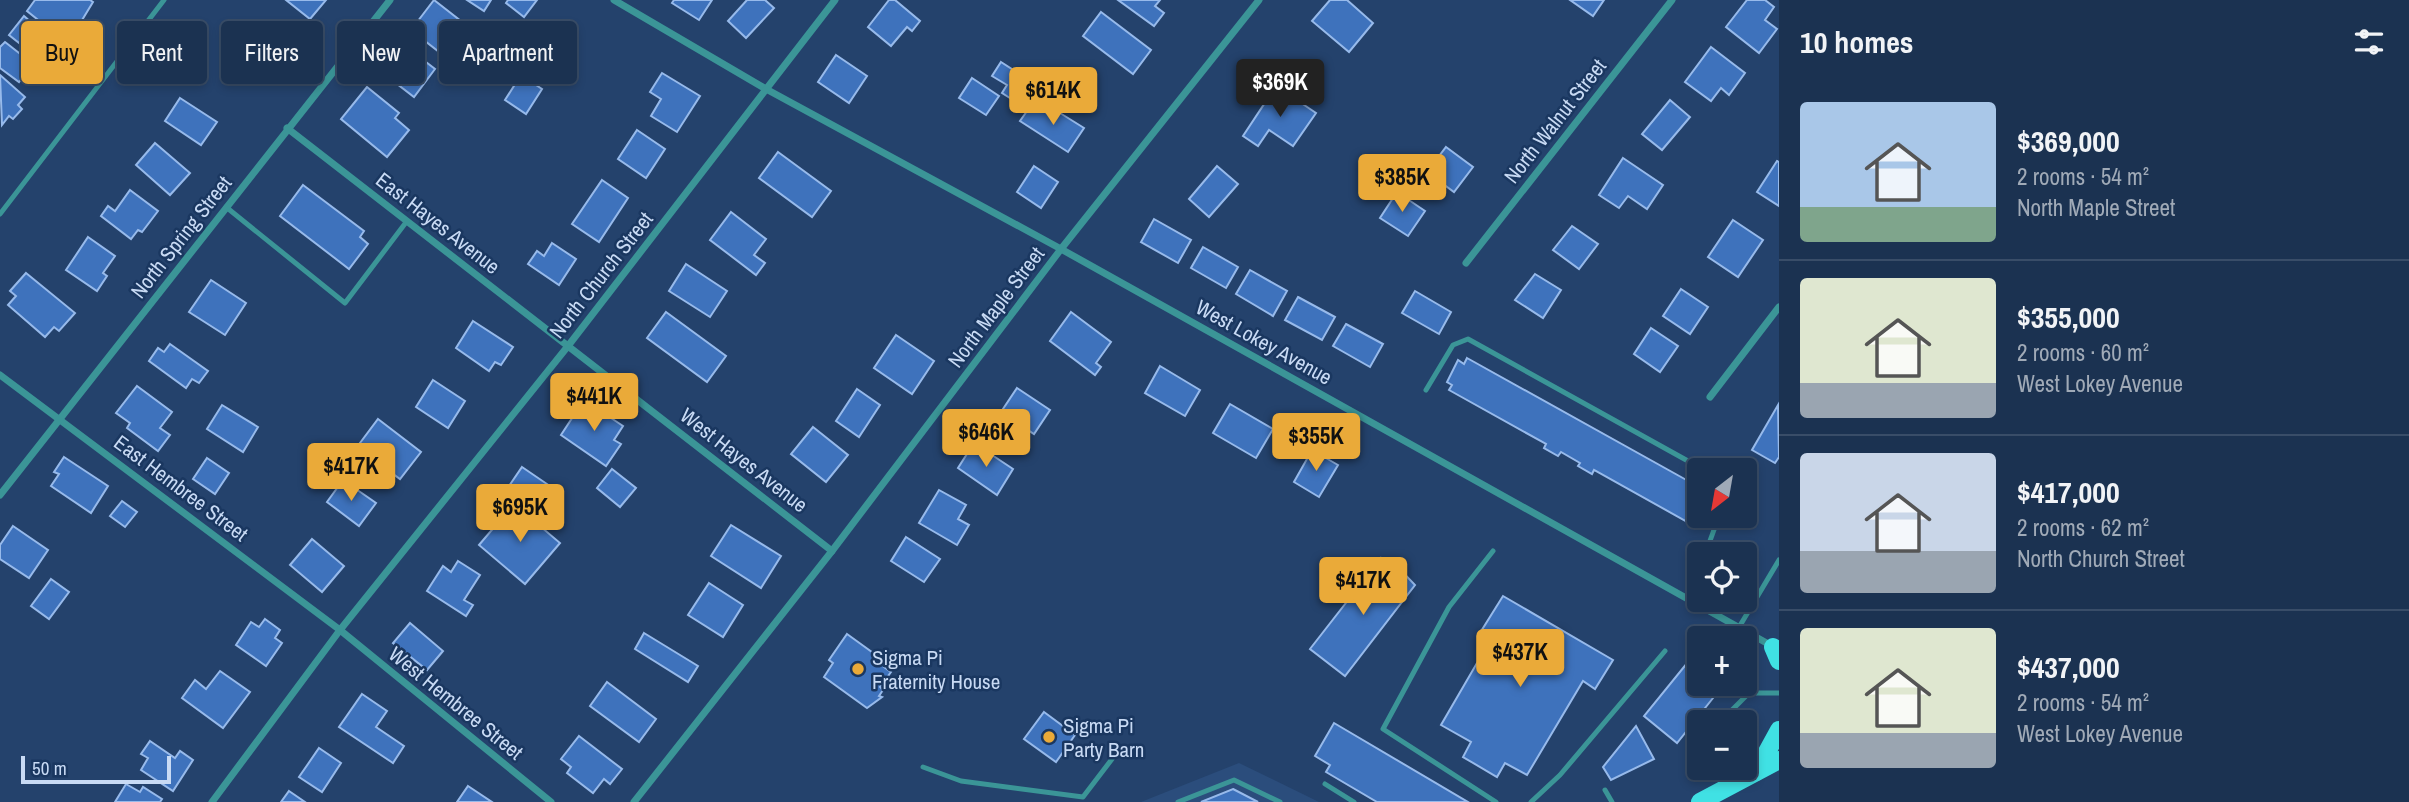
<!DOCTYPE html>
<html lang="en">
<head>
<meta charset="utf-8">
<style>
	:root { --surface:#1b3251; --page:#243a58; --text:#f1f3f6; --muted:#a0aab7; --line:#394d68; --accent:#eaaa39 }
	body { margin:0; font-family:"Archivo Narrow",sans-serif; background:var(--page); color:var(--text); height:100vh; display:flex; flex-direction:column; font-size:26px; white-space:nowrap }
	* { box-sizing:border-box; margin:0 }
	p { font-size:23px; color:var(--muted) }
	.icon { flex:none; width:38px; height:38px; fill:none; stroke:currentColor; stroke-width:2; stroke-linecap:round; stroke-linejoin:round }
	.map { position:relative; flex:1; overflow:hidden }
	.panel { display:flex; flex-direction:column; background:var(--surface); width:630px }
	.panel>* { flex:none }
	.guide { position:absolute; left:21px; top:21px; width:665px; height:63px; display:flex; gap:14px }
	.needle { width:46px; rotate:211deg }
	.controls { position:absolute; left:1687px; top:458px; display:grid; gap:14px }
	.controls a { display:grid; place-items:center; width:70px; height:70px; border-radius:7px; background:var(--surface); box-shadow:0 4px 10px #0003,0 0 0 2px var(--line); font-size:35px }
	.scale { position:absolute; left:21px; bottom:18px; width:150px; box-sizing:border-box; padding-left:7px; border:4px solid #c8daf4; border-top:0; font-size:19px; line-height:24px; white-space:nowrap; color:#c8daf4; -webkit-text-stroke:5px #1a3760; paint-order:stroke }
	.price { position:absolute; translate:-50% -60px; padding:0 16px; border-radius:7px; background:var(--accent); color:#111; font-size:23px; line-height:46px; filter:drop-shadow(0 2px 4px #0008) }
	.price::after { content:''; position:absolute; left:50%; top:42px; width:21px; height:16px; margin-left:-10px; background:inherit; clip-path:polygon(0 0,100% 0,50% 100%) }
	.price.on { background:#222; color:#fff }
	ul { padding:0; list-style:none }
	li { display:flex; align-items:center; gap:21px; height:175px; padding:0 21px }
	li+li { border-top:2px solid var(--line) }
	li span { display:grid; place-items:center; flex:none; width:196px; height:140px; border-radius:7px; color:#555 }
	li>.icon { margin-inline-start:auto }
	span .icon { width:84px; height:84px; fill:#fffc; stroke-width:1 }
	li b { font-size:30px }
	h2 { display:flex; justify-content:space-between; align-items:center; height:84px; padding:0 21px; font-size:30px }
	.pill { padding:0 24px; border-radius:7px; background:var(--surface); box-shadow:0 4px 10px #0003,0 0 0 2px var(--line); font-size:24px; line-height:63px }
	.pill.on { background:var(--accent); color:#111 }
	main { display:flex; flex:1; min-height:0 }
	.map>svg:first-child { display:block }
</style>
</head>
<body>
<main>
<div class="map">
<svg width="1779" height="802" viewBox="0 0 1779 802">
	<rect width="100%" height="100%" fill="#24426c"/>
	<path fill="#2b4d7c" d="M1239,763l80,39h-178z"/>
	<g fill="#3e72bc" stroke="#97baeb" stroke-width="2">
		<path d="M35,0h55l3,2 -17,28 -4,-3 -10,12 -35,-28z"/>
		<path d="M286,0h40l-16,19z"/>
		<path d="M434,0l32,25 -23,30 -32,-25z"/>
		<path d="M467,0h24l-7,11z"/>
		<path d="M508,0h29l-13,17 -18,-14z"/>
		<path d="M674,0h38l-13,20 -27,-17z"/>
		<path d="M747,0h18l9,8 -28,30 -18,-17z"/>
		<path d="M889,0h6l25,21 -8,10 -5,-4 -16,19 -23,-19z"/>
		<path d="M1118,0h42l-5,6 9,7 -10,13z"/>
		<path d="M1330,0h17l26,23 -24,29 -37,-31z"/>
		<path d="M1570,0h34l-11,16z"/>
		<path d="M1747,0h18l9,7 -9,13 12,9 -18,24 -33,-26z"/>
		<path d="M1101,12l50,38 -18,24 -50,-38z"/>
		<path d="M24,16l31,27 -17,15 -29,-23z"/>
		<path d="M245,32l33,25 -18,24 -33,-25z"/>
		<path d="M5,42l28,22 -14,18 -19,-14v-21z"/>
		<path d="M400,42l35,27 -21,28 -35,-27z"/>
		<path d="M1711,47l34,26 -16,22 -8,-7 -10,13 -26,-19z"/>
		<path d="M836,55l31,21 -18,27 -31,-21z"/>
		<path d="M1001,62l34,22 -14,21 -19,-12 5,-8 -15,-9z"/>
		<path d="M662,73l38,23 -23,36 -26,-16 10,-17 -11,-7z"/>
		<path d="M0,75l25,22 -7,8 4,4 -9,10 -4,-3 -7,9z"/>
		<path d="M521,75l21,14 -16,25 -21,-14z"/>
		<path d="M972,78l27,18 -13,19 -27,-17z"/>
		<path d="M1276,86l40,27 -23,33 -24,-16 -11,16 -15,-10z"/>
		<path d="M367,87l32,26 -4,5 14,12 -22,27 -46,-38z"/>
		<path d="M180,98l37,24 -16,23 -36,-24z"/>
		<path d="M1670,100l20,17 -28,33 -20,-16z"/>
		<path d="M1032,104l16,10 4,-6 32,20 -16,24 -48,-31z"/>
		<path d="M637,130l28,19 -19,29 -28,-19z"/>
		<path d="M155,143l35,30 -20,22 -34,-30z"/>
		<path d="M1446,147l27,20 -19,25 -27,-20z"/>
		<path d="M778,152l53,39 -19,26 -53,-39z"/>
		<path d="M1623,158l40,27 -16,24 -19,-13 -9,12 -20,-13z"/>
		<path d="M1777,161l2,1v44l-22,-14z"/>
		<path d="M1034,166l24,16 -17,26 -24,-16z"/>
		<path d="M1217,166l21,18 -29,33 -20,-18z"/>
		<path d="M602,180l26,18 -29,44 -27,-18z"/>
		<path d="M303,185l61,46 -4,6 8,7 -19,25 -69,-53z"/>
		<path d="M130,190l28,21 -16,21 -4,-2 -7,9 -30,-23 7,-10 7,5z"/>
		<path d="M1397,192l28,19 -17,25 -28,-18z"/>
		<path d="M731,212l35,27 -12,16 11,8 -9,12 -46,-35z"/>
		<path d="M1154,219l37,21 -13,23 -37,-21z"/>
		<path d="M1733,220l30,20 -25,37 -30,-20z"/>
		<path d="M1572,226l26,18 -19,25 -26,-19z"/>
		<path d="M88,237l27,19 -12,17 4,3 -10,15 -31,-21z"/>
		<path d="M552,243l24,16 -17,26 -31,-21 9,-13 7,5z"/>
		<path d="M1203,247l35,20 -12,21 -35,-20z"/>
		<path d="M686,264l41,27 -17,26 -41,-26z"/>
		<path d="M1250,270l37,21 -14,25 -37,-22z"/>
		<path d="M26,273l49,40 -16,18 -5,-4 -9,10 -37,-32 8,-9 -6,-5z"/>
		<path d="M1535,274l26,16 -18,28 -28,-18z"/>
		<path d="M211,280l35,23 -21,32 -36,-23z"/>
		<path d="M1681,289l27,18 -18,27 -27,-18z"/>
		<path d="M1415,291l36,21 -12,22 -37,-21z"/>
		<path d="M1298,297l37,20 -13,23 -37,-20z"/>
		<path d="M666,312l60,44 -19,26 -60,-44z"/>
		<path d="M1071,312l40,30 -15,21 5,4 -6,8 -45,-34z"/>
		<path d="M473,321l40,26 -12,18 -6,-3 -6,9 -33,-23z"/>
		<path d="M1346,324l37,20 -13,23 -37,-21z"/>
		<path d="M1651,328l27,18 -18,26 -26,-18z"/>
		<path d="M896,335l38,26 -22,33 -38,-26z"/>
		<path d="M170,344l38,27 -9,12 -7,-4 -6,9 -37,-27 9,-13 6,4z"/>
		<path d="M1467,358l232,129 3,29 -3,6 -6,-3 -2,5 -97,-54 -2,4 -14,-8 2,-3 -19,-11 -3,4 -14,-8 2,-4 -97,-54 3,-5 -5,-3 11,-22 6,4z"/>
		<path d="M1160,366l40,24 -15,26 -40,-23z"/>
		<path d="M433,380l32,21 -17,27 -32,-21z"/>
		<path d="M137,386l35,26 -12,16 10,7 -12,16 -31,-23 3,-5 -14,-10z"/>
		<path d="M1017,388l33,22 -16,24 -33,-22z"/>
		<path d="M857,389l23,16 -21,32 -23,-16z"/>
		<path d="M584,400l39,26 -9,14 7,4 -15,22 -45,-31z"/>
		<path d="M1230,404l43,25 -17,29 -43,-25z"/>
		<path d="M222,405l36,22 -15,25 -36,-23z"/>
		<path d="M1778,405l1,52 -4,6 -23,-13z"/>
		<path d="M378,419l43,33 -21,27 -43,-32z"/>
		<path d="M813,427l35,28 -22,27 -35,-28z"/>
		<path d="M974,443l39,26 -16,26 -39,-27z"/>
		<path d="M1312,450l26,15 -19,32 -25,-15z"/>
		<path d="M64,457l44,29 -17,27 -40,-27 8,-12 -5,-2z"/>
		<path d="M207,458l22,15 -14,21 -22,-15z"/>
		<path d="M522,467l38,26 -15,22 -38,-26z"/>
		<path d="M612,469l24,19 -16,19 -23,-19z"/>
		<path d="M343,480l33,23 -17,23 -32,-24z"/>
		<path d="M939,490l27,15 -8,14 11,6 -12,20 -38,-22z"/>
		<path d="M122,501l15,11 -12,15 -15,-11z"/>
		<path d="M514,504l46,39 -35,41 -46,-39z"/>
		<path d="M731,525l50,31 -20,32 -50,-32z"/>
		<path d="M13,526l35,24 -19,28 -29,-19v-14z"/>
		<path d="M906,537l34,22 -16,23 -33,-21z"/>
		<path d="M312,539l32,27 -22,26 -32,-27z"/>
		<path d="M1381,558l11,9 3,-3 20,21 -70,91 -35,-27z"/>
		<path d="M458,561l22,14 -16,25 9,5 -7,11 -39,-25 16,-25 8,6z"/>
		<path d="M51,579l18,13 -20,27 -18,-13z"/>
		<path d="M709,583l34,22 -20,32 -35,-22z"/>
		<path d="M1503,596l110,64 -18,29 -12,-8 -56,94 -22,-12 -8,14 -34,-20 8,-15 -30,-17 50,-86 -11,-6z"/>
		<path d="M265,619l15,11 -5,8 7,5 -16,23 -30,-21 15,-23 8,5z"/>
		<path d="M410,623l33,28 -16,19 -34,-27z"/>
		<path d="M644,633l54,33 -10,16 -53,-33z"/>
		<path d="M847,634l40,29 -3,4 7,5 -11,15 3,3 -4,6 3,1 -15,11 -43,-31 9,-14 -4,-3z"/>
		<path d="M1688,662l11,9v13h17l5,4 -44,55 -33,-27z"/>
		<path d="M220,671l30,21 -27,36 -41,-30 13,-18 11,9z"/>
		<path d="M607,682l49,37 -17,23 -49,-36z"/>
		<path d="M362,694l25,17 -11,16 28,19 -11,17 -54,-36z"/>
		<path d="M1044,712l31,23 -19,27 -32,-23z"/>
		<path d="M1334,723l134,79h-91l-51,-30 4,-7 -15,-9z"/>
		<path d="M1636,726l18,33 -43,21 -8,-13z"/>
		<path d="M579,736l43,33 -12,15 -6,-5 -11,14 -26,-20 4,-6 -10,-8z"/>
		<path d="M150,741l25,17 5,-7 13,9 -20,31 -32,-21 7,-12 -7,-4z"/>
		<path d="M319,748l22,15 -19,29 -23,-15z"/>
		<path d="M126,784l14,8 3,-5 19,12 -2,3h-45z"/>
		<path d="M468,786l24,16h-35z"/>
		<path d="M1233,789l25,13h-57z"/>
		<path d="M289,791l16,11h-24z"/>
	</g>
	<g fill="none" stroke-linecap="round" stroke-linejoin="round">
		<g stroke="#3b9597" stroke-width="5">
			<path d="M226,207l119,96 62,-82"/>
			<path d="M0,214l164,-214"/>
			<path d="M1426,390l27,-45 15,-6 238,132"/>
			<path d="M1707,549l12,-33"/>
			<path d="M1493,551l-44,56 -66,122 113,73"/>
			<path d="M1732,639l47,-79"/>
			<path d="M1749,693h30"/>
			<path d="M1719,723l30,-30 -6,-9"/>
			<path d="M923,767l38,14 122,16 29,-38"/>
			<path d="M1722,768l7,15"/>
			<path d="M1325,784l29,18"/>
			<path d="M1605,790l7,12"/>
			<path d="M1178,802l56,-22 46,22"/>
			<path d="M1531,802l29,-27 105,-124"/>
		</g>
		<g stroke="#3b9597" stroke-width="7">
			<path d="M614,0l152,89 295,160 711,397"/>
			<path d="M287,128l545,423"/>
			<path d="M1466,263l206,-263"/>
			<path d="M0,375l340,255 211,172"/>
			<path d="M1710,397l69,-90"/>
			<path d="M0,495l390,-495"/>
			<path d="M212,802l128,-172 228,-284 267,-346"/>
			<path d="M634,802l198,-251 229,-302 198,-249"/>
		</g>
		<g stroke="#40e1e4" stroke-width="18">
			<path d="M1773,647l6,14"/>
			<path d="M1756,772l23,-42"/>
			<path d="M1700,802l79,-42"/>
		</g>
	</g>
	<g fill="#eaaa39" stroke="#1a3760" stroke-width="2.5">
		<circle cx="858" cy="669" r="7"/>
		<circle cx="1049" cy="737" r="7"/>
	</g>
	<g text-anchor="middle" dominant-baseline="central" stroke-width="5" stroke-linejoin="round" paint-order="stroke">
		<g font-size="21" fill="#c8daf4" stroke="#1a3760">
			<text transform="translate(1555 121) rotate(-52)">North Walnut Street</text>
			<text transform="translate(438 223) rotate(38)">East Hayes Avenue</text>
			<text transform="translate(181 237) rotate(-52)">North Spring Street</text>
			<text transform="translate(601 275) rotate(-52)">North Church Street</text>
			<text transform="translate(996 307) rotate(-53)">North Maple Street</text>
			<text transform="translate(1264 342) rotate(29)">West Lokey Avenue</text>
			<text transform="translate(744 460) rotate(38)">West Hayes Avenue</text>
			<text transform="translate(181 488) rotate(37)">East Hembree Street</text>
			<text transform="translate(456 703) rotate(39)">West Hembree Street</text>
		</g>
		<g font-size="21" fill="#c8daf4" stroke="#1a3760" text-anchor="start">
			<text x="872" y="657">Sigma Pi<tspan x="872" dy="24">Fraternity House</tspan></text>
			<text x="1063" y="725">Sigma Pi<tspan x="1063" dy="24">Party Barn</tspan></text>
		</g>
	</g>
</svg>
<div class="controls">
<a><svg class="needle" viewBox="-14 -14 28 28"><path d="M0-13l5 13h-10z" fill="#e53935"/><path d="M0 13l5-13h-10z" fill="#a0aab7"/></svg></a>
<a><svg class="icon" aria-label="locate" viewBox="0 0 24 24"><circle cx="12" cy="12" r="6"/><path d="M12 2v4M12 18v4M2 12h4M18 12h4"/></svg></a>
<a>+</a>
<a>−</a>
</div>
<div class="scale">50 m</div>
<b class="price on" style="left:1280px;top:119px">$369K</b>
<b class="price" style="left:1053px;top:127px">$614K</b>
<b class="price" style="left:1402px;top:214px">$385K</b>
<b class="price" style="left:594px;top:433px">$441K</b>
<b class="price" style="left:986px;top:469px">$646K</b>
<b class="price" style="left:1316px;top:473px">$355K</b>
<b class="price" style="left:351px;top:503px">$417K</b>
<b class="price" style="left:520px;top:544px">$695K</b>
<b class="price" style="left:1363px;top:617px">$417K</b>
<b class="price" style="left:1520px;top:689px">$437K</b>
<div class="guide">
<a class="pill on">Buy</a>
<a class="pill">Rent</a>
<a class="pill">Filters</a>
<a class="pill">New</a>
<a class="pill">Apartment</a>
</div>
</div>
<section class="panel">
<h2>10 homes<svg class="icon" aria-label="filters" viewBox="0 0 24 24"><path d="M4 7h16M4 17h16"/><circle cx="9" cy="7" r="2"/><circle cx="15" cy="17" r="2"/></svg></h2>
<ul>
<li><span style="background:linear-gradient(#a9c7e8 75%,#7fa58c 0)"><svg class="icon" aria-label="home" viewBox="0 0 24 24"><path d="M3 11l9-7 9 7M6 9v11h12V9"/></svg></span><div><b>$369,000</b><p>2 rooms · 54 m²</p><p>North Maple Street</p></div></li>
<li><span style="background:linear-gradient(#dfe7d0 75%,#9aa5b1 0)"><svg class="icon" aria-label="home" viewBox="0 0 24 24"><path d="M3 11l9-7 9 7M6 9v11h12V9"/></svg></span><div><b>$355,000</b><p>2 rooms · 60 m²</p><p>West Lokey Avenue</p></div></li>
<li><span style="background:linear-gradient(#c9d6e8 70%,#9aa5b1 0)"><svg class="icon" aria-label="home" viewBox="0 0 24 24"><path d="M3 11l9-7 9 7M6 9v11h12V9"/></svg></span><div><b>$417,000</b><p>2 rooms · 62 m²</p><p>North Church Street</p></div></li>
<li><span style="background:linear-gradient(#dfe7d0 75%,#9aa5b1 0)"><svg class="icon" aria-label="home" viewBox="0 0 24 24"><path d="M3 11l9-7 9 7M6 9v11h12V9"/></svg></span><div><b>$437,000</b><p>2 rooms · 54 m²</p><p>West Lokey Avenue</p></div></li>
</ul>
</section>
</main>
</body>
</html>
